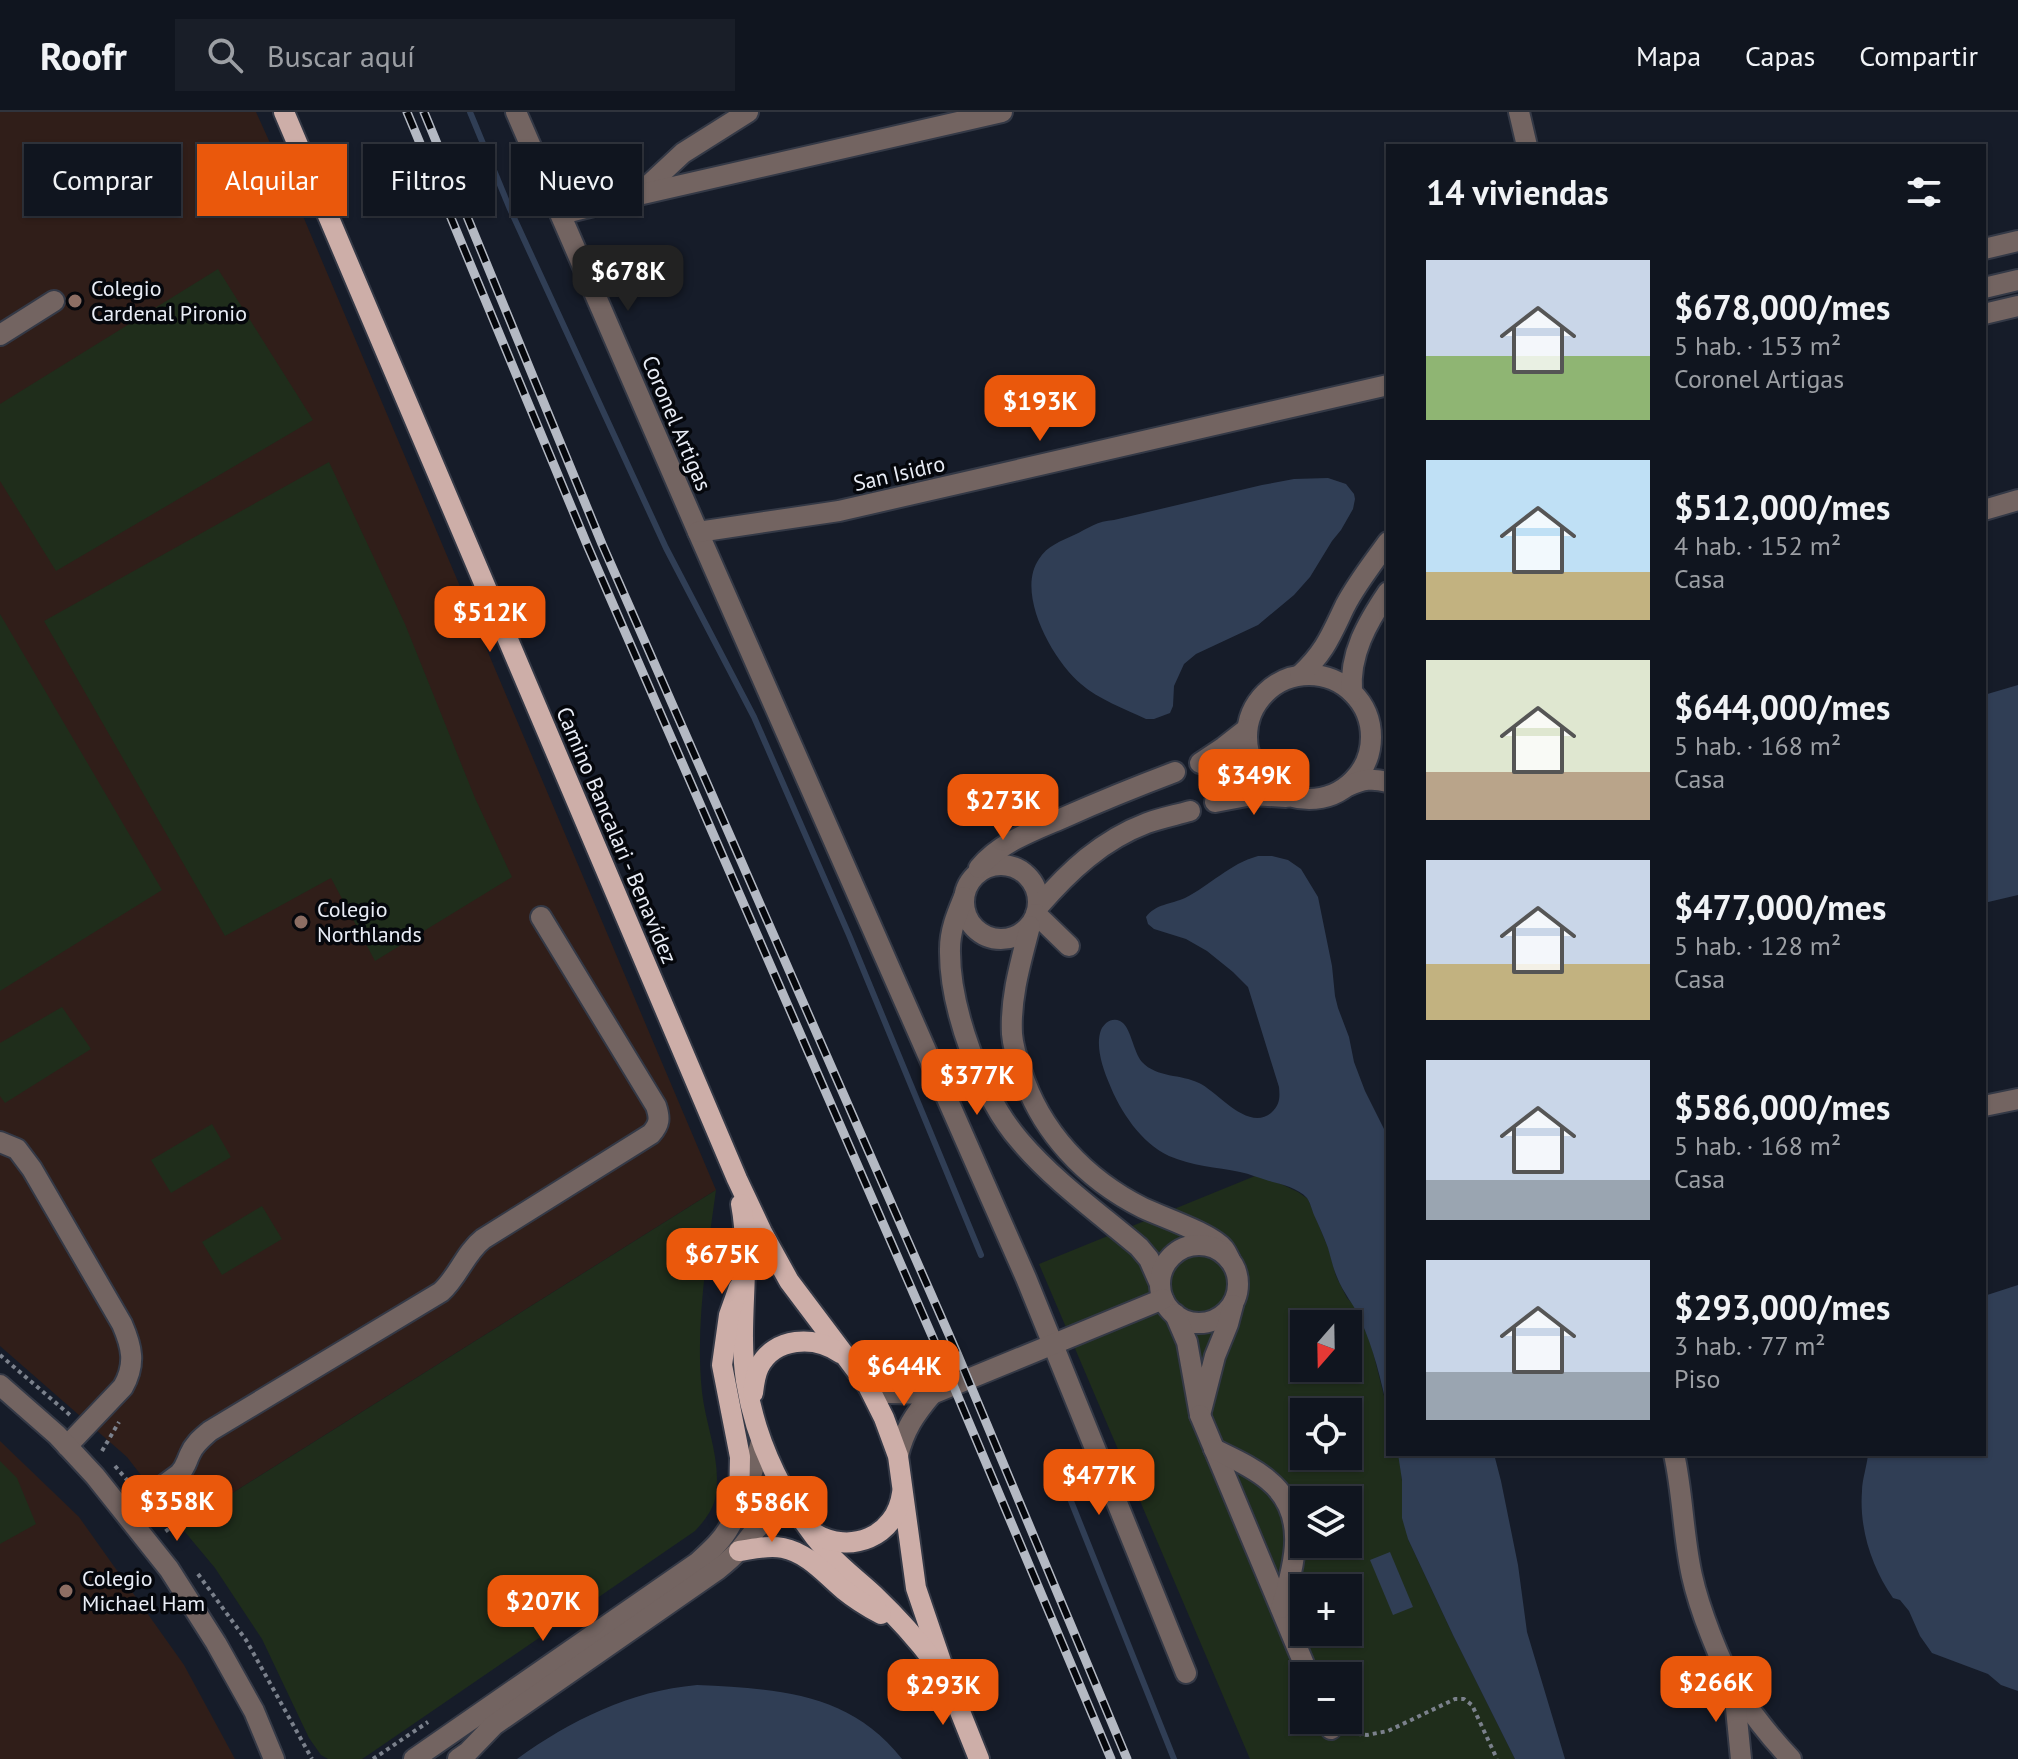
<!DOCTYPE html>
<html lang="es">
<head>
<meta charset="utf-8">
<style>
	:root { --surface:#10151f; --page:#191e28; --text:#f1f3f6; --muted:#9c9fa4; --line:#30343d; --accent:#ea580c }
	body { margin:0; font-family:"PT Sans",sans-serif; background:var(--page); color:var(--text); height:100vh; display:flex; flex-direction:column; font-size:30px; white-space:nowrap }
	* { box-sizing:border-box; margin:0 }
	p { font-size:26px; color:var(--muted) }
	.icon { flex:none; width:44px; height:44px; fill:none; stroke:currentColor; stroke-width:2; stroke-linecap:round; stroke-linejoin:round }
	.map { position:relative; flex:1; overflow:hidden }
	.side { position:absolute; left:1386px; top:32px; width:600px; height:1312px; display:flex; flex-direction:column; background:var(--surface); border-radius:0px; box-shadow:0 2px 6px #0004,0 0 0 2px var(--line) }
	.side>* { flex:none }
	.top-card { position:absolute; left:24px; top:32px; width:760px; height:72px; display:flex; gap:16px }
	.needle { width:52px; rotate:200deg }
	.fabs { position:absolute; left:1290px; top:1198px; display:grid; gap:16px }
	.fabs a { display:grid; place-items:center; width:72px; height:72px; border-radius:0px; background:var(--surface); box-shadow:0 2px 6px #0004,0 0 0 2px var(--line); font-size:40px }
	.price { position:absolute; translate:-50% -68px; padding:0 18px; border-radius:16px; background:var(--accent); color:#fff; font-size:26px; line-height:52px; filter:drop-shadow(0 2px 4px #0008) }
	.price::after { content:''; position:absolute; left:50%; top:48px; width:24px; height:18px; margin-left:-12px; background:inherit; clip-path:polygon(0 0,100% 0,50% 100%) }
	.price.active { background:#222; color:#fff }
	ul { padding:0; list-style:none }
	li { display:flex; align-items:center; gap:24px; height:200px; padding:0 40px }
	li span { display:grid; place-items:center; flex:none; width:224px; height:160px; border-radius:0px; color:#555 }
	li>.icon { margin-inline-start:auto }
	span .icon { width:96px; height:96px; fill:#fffc; stroke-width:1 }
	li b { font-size:34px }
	h2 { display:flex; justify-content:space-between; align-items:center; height:96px; padding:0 40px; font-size:34px }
	.chip { padding:0 28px; border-radius:0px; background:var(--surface); box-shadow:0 2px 6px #0004,0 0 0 2px var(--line); font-size:28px; line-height:72px }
	.chip.active { background:var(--accent); color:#fff }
	header { display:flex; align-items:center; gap:48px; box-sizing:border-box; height:112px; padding:0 40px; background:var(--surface); border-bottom:2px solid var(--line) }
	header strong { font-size:38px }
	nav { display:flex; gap:44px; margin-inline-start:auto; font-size:28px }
	.search { width:560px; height:72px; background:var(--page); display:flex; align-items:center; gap:20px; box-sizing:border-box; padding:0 28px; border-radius:0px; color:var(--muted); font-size:30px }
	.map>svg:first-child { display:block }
</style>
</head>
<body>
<header>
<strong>Roofr</strong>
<div class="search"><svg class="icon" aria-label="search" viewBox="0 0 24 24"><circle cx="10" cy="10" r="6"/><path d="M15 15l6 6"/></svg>Buscar aquí</div>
<nav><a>Mapa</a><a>Capas</a><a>Compartir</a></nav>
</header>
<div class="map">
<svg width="2018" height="1647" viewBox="0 0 2018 1647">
	<rect width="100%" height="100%" fill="#161c29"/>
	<g fill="#301e19">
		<path d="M0,0h256l44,97 416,981 -536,336 -53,-69 -127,-111z"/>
		<path d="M0,1329l79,76 105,148 51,94h-235z"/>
	</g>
	<g fill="#1f2d1b" fill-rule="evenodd">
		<path d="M218,157l95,151 -257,151 -56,-90v-77z"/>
		<path d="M329,350l76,162 70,174 37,79 -137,84 -44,-83 -106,58 -181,-315z"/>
		<path d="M0,502l162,276 -162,101z"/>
		<path d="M62,895l29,42 -86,54 -5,-7v-53z"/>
		<path d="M212,1012l19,33 -60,36 -20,-33z"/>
		<path d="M1255,1064l26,8 17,8 10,7 21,51 7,26 11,22 7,7 7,15 11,28 16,64v42h10l2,8 8,77 45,96 62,124h-265l-211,-495zM1304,1212h44v44h-44zM1304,1300h44v44h-44zM1304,1388h44v44h-44zM1304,1476h44v44h-44zM1304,1564h44v44h-44z"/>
		<path d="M716,1078c-9,66 -21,135 -14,202 4,35 19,67 14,102 -2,15 -11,26 -21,37l-324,222 -9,6h-34l-7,-4 -12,-17 -47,-99 -47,-71 -35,-42z"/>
		<path d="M262,1094l20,33 -60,36 -20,-33z"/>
		<path d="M0,1349l17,17 19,46 -36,20z"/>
	</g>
	<g fill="#303e55">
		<path d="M1328,366l18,6 8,10 1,5 -2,10 -12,21 -9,11 -22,36 -16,18 -36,30 -62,29 -12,10 -10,22 -1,20 -3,7 -16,6h-8c-21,-10 -48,-20 -65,-35 -28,-23 -66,-91 -42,-125 8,-13 22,-18 35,-24 15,-7 23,-14 40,-15l148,-35 32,-6z"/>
		<path d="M2018,573v210l-34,8v-208z"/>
		<path d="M1258,744h14l16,4 13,9 17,28 14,69 3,30 3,12 11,29 5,25 11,29 23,46v275c-7,-32 -14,-63 -28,-93 -6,-15 -17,-26 -23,-42 -4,-9 -6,-19 -9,-29 -4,-11 -9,-22 -14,-33 -2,-5 -4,-13 -7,-17 -9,-10 -26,-14 -38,-17 -10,-3 -19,-7 -29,-9 -24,-5 -48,-6 -71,-16 -28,-13 -49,-45 -60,-73 -6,-14 -14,-37 -8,-53 3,-7 11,-13 19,-9 11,5 13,31 22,41 15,16 39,12 57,21 19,9 49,49 72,30 9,-8 9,-15 8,-26l-31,-100 -15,-15 -26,-21 -21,-12 -32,-10 -6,-5 -2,-7c9,-13 26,-13 39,-19 26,-13 44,-34 73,-42z"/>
		<path d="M2018,1173v406l-17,-6 -13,-11 -56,-21 -12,-17 -11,-25 -9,-11 -7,-2c-21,-30 -34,-69 -31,-107 0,-11 5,-25 6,-37h116v-158z"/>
		<path d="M1398,1342h96l7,27 17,84 9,67 38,127h-50l-62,-124 -45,-96 -6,-21v-38z"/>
		<path d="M1390,1440l23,55 -20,8 -23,-55z"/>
		<path d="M697,1573c78,4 152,6 205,74h-385c54,-39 113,-68 180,-74z"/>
	</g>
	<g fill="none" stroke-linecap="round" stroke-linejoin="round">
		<g stroke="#303e55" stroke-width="6">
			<path d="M470,0l40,97 156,339 88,169 95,218 132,320"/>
			<path d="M1055,1349l119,298"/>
		</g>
		<defs>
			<g id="minor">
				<path d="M516,0l182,420 328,746 160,395"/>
				<path d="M1519,0l8,34"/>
				<path d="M638,83l45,-42 65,-41"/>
				<path d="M561,102l77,-19 364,-83"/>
				<path d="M1984,137l34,-8"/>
				<path d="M1984,176l34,-8"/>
				<path d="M1984,202l34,-8"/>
				<path d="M0,223l54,-34"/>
				<path d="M1984,398l34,-10"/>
				<path d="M698,420l141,-21 549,-126"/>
				<circle cx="1309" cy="625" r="62"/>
				<path d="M1300,563c25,-23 31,-40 45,-69 12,-23 28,-43 43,-64"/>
				<path d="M1352,580c-3,-38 15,-69 36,-100"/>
				<path d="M1200,651l24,-16 23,-18"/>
				<path d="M1348,674c15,-7 24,-8 40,-4"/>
				<path d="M1215,690l37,-7 34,2"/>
				<circle cx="1001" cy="790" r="37"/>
				<path d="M979,756c21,-26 56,-38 86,-51 36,-16 73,-31 110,-45"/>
				<path d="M964,785c-7,17 -14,33 -14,52 -1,58 32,149 70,192 34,40 79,72 119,106l10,12 11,25"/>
				<path d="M1038,795c31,-36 64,-67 109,-84 14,-5 29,-8 43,-12"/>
				<path d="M1036,802l33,32"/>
				<path d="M1030,814c-9,35 -20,71 -18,108 1,12 5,25 9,36 19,61 64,109 122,138 19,9 70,26 81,41 3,4 4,7 6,11"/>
				<path d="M1984,994l34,-7"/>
				<path d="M0,1030l17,7 15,20 90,155c10,23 14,40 1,63l-56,59"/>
				<circle cx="1199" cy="1172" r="39"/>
				<path d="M1175,1202l12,28 13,73 15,-59 13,-32 5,-19"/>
				<path d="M0,1273l57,50 38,41 74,93 47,74 38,68 20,48"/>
				<path d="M868,1274l20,7 44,1 231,-95"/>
				<path d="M1200,1303l109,261"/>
				<path d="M1214,1337c18,9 39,18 54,31 41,33 27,84 13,128"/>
				<path d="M1674,1342c9,40 9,82 18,122 7,32 28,87 45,115 16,24 34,47 54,68"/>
				<path d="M898,1344c6,-26 17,-42 34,-62"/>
				<path d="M126,1401l53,-39c7,-7 7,-12 11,-20 4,-10 12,-16 20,-23l231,-139c17,-15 24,-39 42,-53l168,-105c9,-10 9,-16 5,-28l-115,-189"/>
				<path d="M1734,1576l7,71"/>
				<path d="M1328,1608l3,9"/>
				<path d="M414,1647l283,-196c12,-11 25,-22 33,-37 15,-26 23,-56 31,-84"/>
				<path d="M458,1647l10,-7 26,-27 223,-155c9,-7 17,-14 24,-22 18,-22 25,-38 57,-33"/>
			</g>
			<g id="major">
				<path d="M284,0l453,1067 25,53 27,49 79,105 16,32 14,38 18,132 31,91 32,80"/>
				<path d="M741,1092c11,59 -4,118 5,177 10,64 40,124 83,173 14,15 30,27 45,41 22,21 43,44 61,68"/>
				<path d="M753,1281c1,-8 2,-18 6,-26 15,-30 56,-32 81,-14"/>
				<path d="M739,1393l1,-48 -18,-92 7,-50 10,-28"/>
				<path d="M814,1421c36,22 82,4 88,-40"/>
				<path d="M739,1439c14,-2 29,-6 44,-3 25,5 42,26 61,42 11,9 24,17 37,24"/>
			</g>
		</defs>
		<use href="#minor" stroke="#343946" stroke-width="24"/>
		<use href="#major" stroke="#343946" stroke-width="24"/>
		<g stroke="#7b818c" stroke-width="4" stroke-dasharray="4 4" stroke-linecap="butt">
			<path d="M0,1243l70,60"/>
			<path d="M102,1339l17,-29"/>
			<path d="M115,1354l18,21"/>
			<path d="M156,1404l14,18"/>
			<path d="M198,1462l48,66 66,119"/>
			<path d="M1349,1621l18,2 21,-4 67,-32h9l8,6 25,54"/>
			<path d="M373,1647l55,-37"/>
		</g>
		<use href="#minor" stroke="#736461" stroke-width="20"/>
		<use href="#major" stroke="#cdaea8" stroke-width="20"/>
		<defs>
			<g id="rail">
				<path d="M407,0l181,435 355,814 168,398"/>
				<path d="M424,0l178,432 355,809 170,406"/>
			</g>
		</defs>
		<use href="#rail" stroke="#b4b9c3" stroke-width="9"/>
		<use href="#rail" stroke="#05070c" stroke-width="6" stroke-dasharray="18" stroke-linecap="butt"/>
	</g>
	<g fill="#8d6e63" stroke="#05070c" stroke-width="3">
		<circle cx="75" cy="189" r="8"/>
		<circle cx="301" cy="810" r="8"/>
		<circle cx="66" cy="1479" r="8"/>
	</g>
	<g text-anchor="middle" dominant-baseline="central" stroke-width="7" stroke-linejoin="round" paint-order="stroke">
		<g font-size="22" fill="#e9edf6" stroke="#05070c" text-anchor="start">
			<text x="91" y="176">Colegio<tspan x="91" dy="25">Cardenal Pironio</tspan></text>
			<text x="317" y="797">Colegio<tspan x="317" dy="25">Northlands</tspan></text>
			<text x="82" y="1466">Colegio<tspan x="82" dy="25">Michael Ham</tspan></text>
		</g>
		<g font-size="22" fill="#e9edf6" stroke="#05070c">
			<text transform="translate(677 311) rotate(67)">Coronel Artigas</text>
			<text transform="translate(899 361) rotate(-13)">San Isidro</text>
			<text transform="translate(617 723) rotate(67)">Camino Bancalari - Benavídez</text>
		</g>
	</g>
</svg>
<div class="fabs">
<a><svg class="needle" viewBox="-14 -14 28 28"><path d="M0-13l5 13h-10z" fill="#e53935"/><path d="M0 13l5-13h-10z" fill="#9c9fa4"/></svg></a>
<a><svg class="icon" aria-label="locate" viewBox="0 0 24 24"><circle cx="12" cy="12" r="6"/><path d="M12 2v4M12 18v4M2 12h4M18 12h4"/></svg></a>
<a><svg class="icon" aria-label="layers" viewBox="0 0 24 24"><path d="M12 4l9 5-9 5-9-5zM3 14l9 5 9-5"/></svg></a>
<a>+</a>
<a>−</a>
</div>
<b class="price active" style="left:628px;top:201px">$678K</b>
<b class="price" style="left:1040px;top:331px">$193K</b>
<b class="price" style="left:490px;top:542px">$512K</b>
<b class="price" style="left:1254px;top:705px">$349K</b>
<b class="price" style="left:1003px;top:730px">$273K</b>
<b class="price" style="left:977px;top:1005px">$377K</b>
<b class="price" style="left:722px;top:1184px">$675K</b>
<b class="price" style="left:904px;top:1296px">$644K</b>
<b class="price" style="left:1099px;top:1405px">$477K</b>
<b class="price" style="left:177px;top:1431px">$358K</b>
<b class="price" style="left:772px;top:1432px">$586K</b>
<b class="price" style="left:543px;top:1531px">$207K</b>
<b class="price" style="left:1716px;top:1612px">$266K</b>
<b class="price" style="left:943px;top:1615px">$293K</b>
<div class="top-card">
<a class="chip">Comprar</a>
<a class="chip active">Alquilar</a>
<a class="chip">Filtros</a>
<a class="chip">Nuevo</a>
</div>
<section class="side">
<h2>14 viviendas<svg class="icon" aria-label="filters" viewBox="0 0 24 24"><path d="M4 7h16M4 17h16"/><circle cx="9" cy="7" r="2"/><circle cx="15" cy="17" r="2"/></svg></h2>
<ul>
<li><span style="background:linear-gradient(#c9d6e8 60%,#8fb573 0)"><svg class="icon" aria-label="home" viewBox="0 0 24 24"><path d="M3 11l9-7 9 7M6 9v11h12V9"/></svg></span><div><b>$678,000/mes</b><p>5 hab. · 153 m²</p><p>Coronel Artigas</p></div></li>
<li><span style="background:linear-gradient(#bfe0f5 70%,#c2b280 0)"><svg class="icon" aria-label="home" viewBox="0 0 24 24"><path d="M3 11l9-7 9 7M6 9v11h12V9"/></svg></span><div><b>$512,000/mes</b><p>4 hab. · 152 m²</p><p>Casa</p></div></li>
<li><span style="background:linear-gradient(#dfe7d0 70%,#b9a48a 0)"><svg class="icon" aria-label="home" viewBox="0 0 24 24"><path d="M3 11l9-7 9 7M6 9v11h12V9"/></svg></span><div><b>$644,000/mes</b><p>5 hab. · 168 m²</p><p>Casa</p></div></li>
<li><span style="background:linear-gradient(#c9d6e8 65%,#c2b280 0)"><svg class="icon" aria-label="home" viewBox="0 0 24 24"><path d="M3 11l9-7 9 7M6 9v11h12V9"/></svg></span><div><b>$477,000/mes</b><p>5 hab. · 128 m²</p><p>Casa</p></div></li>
<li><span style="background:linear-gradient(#c9d6e8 75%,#9aa5b1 0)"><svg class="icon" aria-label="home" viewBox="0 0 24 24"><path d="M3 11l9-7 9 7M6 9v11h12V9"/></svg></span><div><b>$586,000/mes</b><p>5 hab. · 168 m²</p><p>Casa</p></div></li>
<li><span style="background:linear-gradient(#c9d6e8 70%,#9aa5b1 0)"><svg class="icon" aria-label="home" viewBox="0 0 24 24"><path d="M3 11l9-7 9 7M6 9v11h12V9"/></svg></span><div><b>$293,000/mes</b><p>3 hab. · 77 m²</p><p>Piso</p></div></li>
</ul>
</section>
</div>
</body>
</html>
